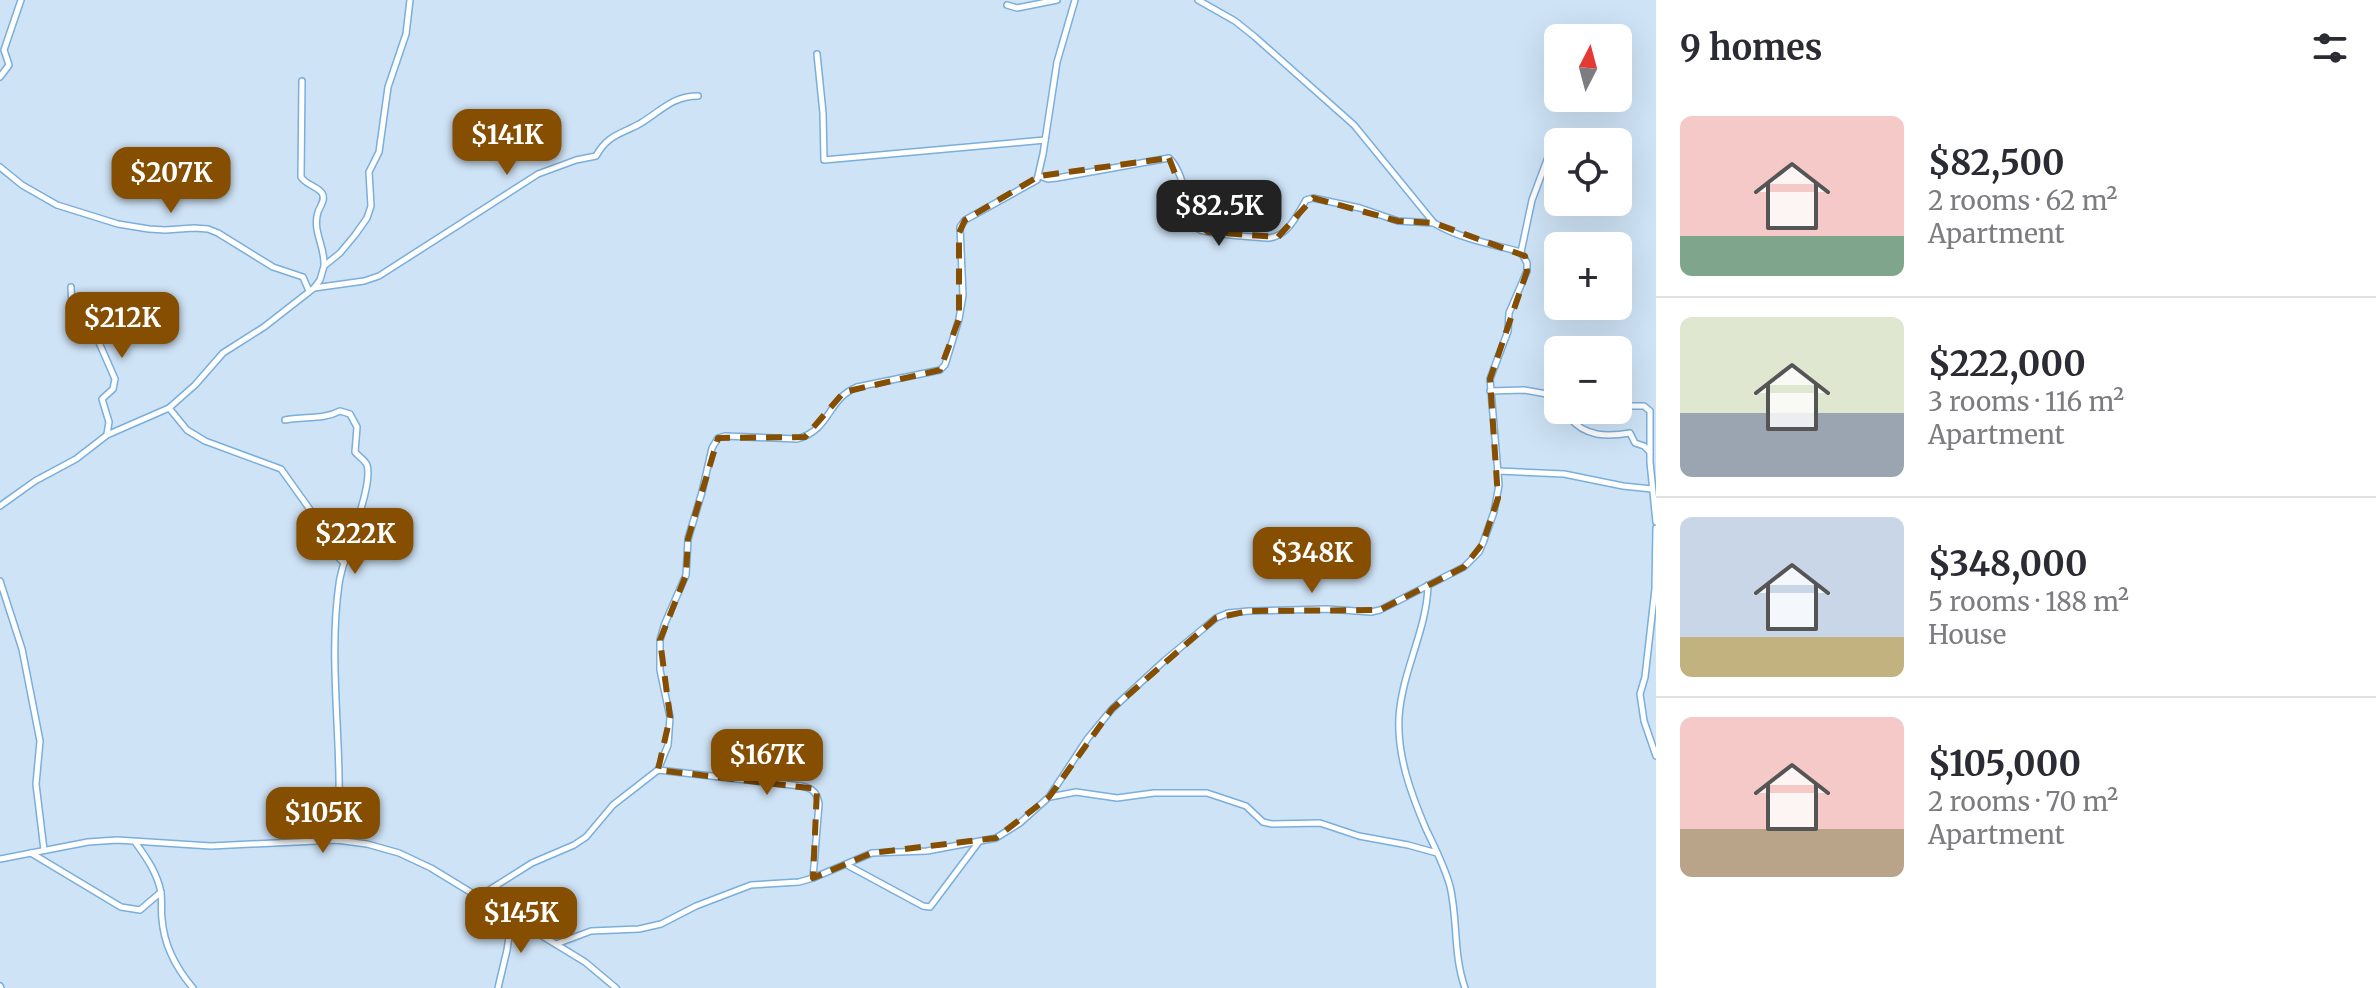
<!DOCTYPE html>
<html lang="en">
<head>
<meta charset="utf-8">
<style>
	:root { --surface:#fff; --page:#f2f2f3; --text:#2b2b33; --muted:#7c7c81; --line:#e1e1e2; --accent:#854e00 }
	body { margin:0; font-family:Merriweather,serif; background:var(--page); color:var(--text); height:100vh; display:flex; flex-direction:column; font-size:30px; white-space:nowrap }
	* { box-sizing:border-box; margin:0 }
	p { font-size:26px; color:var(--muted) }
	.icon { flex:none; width:44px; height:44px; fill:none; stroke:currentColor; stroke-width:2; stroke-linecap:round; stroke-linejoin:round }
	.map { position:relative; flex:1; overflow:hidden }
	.sheet { display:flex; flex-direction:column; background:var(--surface); width:720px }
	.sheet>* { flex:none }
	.needle { width:52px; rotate:6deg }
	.buttons { position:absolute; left:1544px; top:24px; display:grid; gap:16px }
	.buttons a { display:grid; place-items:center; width:88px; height:88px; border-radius:12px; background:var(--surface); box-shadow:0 8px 32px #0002; font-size:40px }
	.price { position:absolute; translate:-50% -68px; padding:0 18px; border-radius:16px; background:var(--accent); color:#fff; font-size:26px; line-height:52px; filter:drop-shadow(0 2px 4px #0008) }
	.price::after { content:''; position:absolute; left:50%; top:48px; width:24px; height:18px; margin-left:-12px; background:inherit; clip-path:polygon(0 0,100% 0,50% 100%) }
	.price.active { background:#222; color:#fff }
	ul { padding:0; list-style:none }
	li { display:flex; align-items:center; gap:24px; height:200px; padding:0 24px }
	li+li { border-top:2px solid var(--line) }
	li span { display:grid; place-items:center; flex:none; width:224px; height:160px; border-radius:12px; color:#555 }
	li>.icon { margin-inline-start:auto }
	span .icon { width:96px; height:96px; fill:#fffc; stroke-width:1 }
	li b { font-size:34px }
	h2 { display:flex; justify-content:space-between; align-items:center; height:96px; padding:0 24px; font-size:34px }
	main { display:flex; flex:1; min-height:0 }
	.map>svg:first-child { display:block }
</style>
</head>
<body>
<main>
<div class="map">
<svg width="1656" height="988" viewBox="0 0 1656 988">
	<rect width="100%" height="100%" fill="#cee3f6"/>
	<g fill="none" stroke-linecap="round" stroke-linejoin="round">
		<defs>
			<g id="street">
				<path d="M1007,5l10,3 40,-8"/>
				<path d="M817,54l6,59 1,47 221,-20"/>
				<path d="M0,77l9,-12 -5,-15 17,-50"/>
				<path d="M302,81l-1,96c5,8 16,9 21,16 4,7 -2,13 -4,19 -6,19 7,34 6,53"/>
				<path d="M0,167l22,18 35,20 61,19 31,5 16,1 29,-2 14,1 10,4 55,34 30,10 6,14"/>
				<path d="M1039,176l9,3 9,-1 112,-20c19,18 16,60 29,71 9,6 58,8 71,9 19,-2 28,-23 37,-38l7,-2 47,10 38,13 36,2"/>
				<path d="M1521,252l11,-52 24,-64"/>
				<path d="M71,287l1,21 11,14 11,9 21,48 -2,10 -11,10 7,23 -2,12"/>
				<path d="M314,288l50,-7 15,-5 159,-102 38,-14 20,-4c12,-22 26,-22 45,-33 21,-13 32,-27 57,-27"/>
				<path d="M1490,391l34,-1 34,6"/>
				<path d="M1618,406h26l6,5v51l6,60"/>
				<path d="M169,408l18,22 18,11 76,28 30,42 6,20 7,12 20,20"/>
				<path d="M1569,410v7c16,20 38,20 61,16l5,10 9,3 6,6"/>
				<path d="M285,420c19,-4 38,0 55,-9l10,3 7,13 -2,25c3,4 10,8 12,13 7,22 -25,92 -28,119 -12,84 6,171 -2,256"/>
				<path d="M1498,471l66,3 59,12 29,3"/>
				<path d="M0,506l35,-25 41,-22 31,-24 62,-27 26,-23 28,-32 41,-26 50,-39 6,-8 4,-14 16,-13 15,-18 12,-17 4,-12 -2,-34 10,-20 9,-65 18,-53 4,-34"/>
				<path d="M1656,528l-1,61 -10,88 -5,17 4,27 12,35"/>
				<path d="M0,581l22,68 18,92 -4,43 8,66"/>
				<path d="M1428,585c-1,45 -26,86 -29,132 -2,39 12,77 27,112 9,19 18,36 24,57 8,34 3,68 15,102"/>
				<path d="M658,770l143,16c11,2 16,6 18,18l-6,74"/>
				<path d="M1050,797l26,-5 41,6 37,-5h53l39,13 17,16 9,2 48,-1 39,13 49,9 29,8"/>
				<path d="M135,842c11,15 23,32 26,51 1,9 0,18 1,26 2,27 14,49 31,69"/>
				<path d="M31,853l90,54 19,3 21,-18"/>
				<path d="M0,859l88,-17 29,-2 94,6 126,-6 30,4 32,9 32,15 154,94 31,26"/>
				<path d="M847,865l76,41 7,1 48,-64"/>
				<path d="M478,897l54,-34 42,-18 12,-8 27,-32 45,-35 10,-25 2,-28 -10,-47v-30l5,-17 21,-48 2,-36 14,-47 10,-44 6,-10 7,-2 72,3c35,-10 29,-39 60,-52l83,-17 5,-5 14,-46 4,-24 -3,-68 5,-7 72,-40 6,-26 14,-92 18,-62"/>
				<path d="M556,944l35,-13 48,-2 22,-5 35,-18 55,-21 48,-3 14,-4 59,-25 55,-2 69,-13 24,-15 29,-26 39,-59 24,-29 52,-48 52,-43 12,-5 21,-2 78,-2 44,3 9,-2 84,-43 15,-15 4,-9 11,-31 5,-27 -9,-106 18,-48 1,-18 18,-42v-8l-6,-11c-29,-8 -61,-13 -87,-29l-80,-98 -99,-88 -20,-16 -37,-21"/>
				<path d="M0,986l1,2"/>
				<path d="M498,988l9,-38 5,-34"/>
			</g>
		</defs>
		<use href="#street" stroke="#7aaedb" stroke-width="8"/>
		<use href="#street" stroke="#fff" stroke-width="5"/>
	</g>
	<path fill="none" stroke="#854e00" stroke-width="6" stroke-dasharray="16 10" stroke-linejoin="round" d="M1169,158l24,62 15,12 70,5 35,-39 85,23 36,2 91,33 2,15 -37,108 8,119 -15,45 -19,24 -84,43 -131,1 -33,7 -104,91 -63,88 -53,41 -124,15 -59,25 4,-89 -159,-19 12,-53 -10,-77 26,-65 2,-36 30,-101 87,-1 39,-45 96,-22 19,-51v-86l6,-13 74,-44z"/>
</svg>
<div class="buttons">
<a><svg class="needle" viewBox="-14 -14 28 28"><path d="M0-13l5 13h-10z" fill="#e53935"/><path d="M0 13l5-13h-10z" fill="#7c7c81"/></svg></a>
<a><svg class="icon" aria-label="locate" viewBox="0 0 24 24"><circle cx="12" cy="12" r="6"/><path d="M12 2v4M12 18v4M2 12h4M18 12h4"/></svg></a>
<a>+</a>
<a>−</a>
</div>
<b class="price" style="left:507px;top:177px">$141K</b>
<b class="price" style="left:171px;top:215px">$207K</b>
<b class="price active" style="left:1219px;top:248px">$82.5K</b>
<b class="price" style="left:122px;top:360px">$212K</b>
<b class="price" style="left:355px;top:576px">$222K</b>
<b class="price" style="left:1312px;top:595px">$348K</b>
<b class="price" style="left:767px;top:797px">$167K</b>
<b class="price" style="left:323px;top:855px">$105K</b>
<b class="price" style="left:521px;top:955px">$145K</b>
</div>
<section class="sheet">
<h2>9 homes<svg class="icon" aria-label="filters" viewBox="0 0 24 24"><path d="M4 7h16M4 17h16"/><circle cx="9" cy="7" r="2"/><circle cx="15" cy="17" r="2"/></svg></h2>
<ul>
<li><span style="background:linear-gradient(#f6c9c9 75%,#7fa58c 0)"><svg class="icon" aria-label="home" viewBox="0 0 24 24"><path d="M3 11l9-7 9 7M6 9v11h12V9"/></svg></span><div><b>$82,500</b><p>2 rooms · 62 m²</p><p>Apartment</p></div></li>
<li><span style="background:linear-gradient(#dfe7d0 60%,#9aa5b1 0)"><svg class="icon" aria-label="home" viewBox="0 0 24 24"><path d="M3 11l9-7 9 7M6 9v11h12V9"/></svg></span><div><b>$222,000</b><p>3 rooms · 116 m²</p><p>Apartment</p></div></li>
<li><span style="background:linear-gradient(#c9d6e8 75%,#c2b280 0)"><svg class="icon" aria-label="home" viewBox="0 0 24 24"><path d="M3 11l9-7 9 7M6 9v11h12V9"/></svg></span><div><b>$348,000</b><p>5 rooms · 188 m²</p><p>House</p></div></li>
<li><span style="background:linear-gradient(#f6c9c9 70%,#b9a48a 0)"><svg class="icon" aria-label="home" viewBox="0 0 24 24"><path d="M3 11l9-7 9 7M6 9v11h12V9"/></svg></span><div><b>$105,000</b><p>2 rooms · 70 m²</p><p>Apartment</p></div></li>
</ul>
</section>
</main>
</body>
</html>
